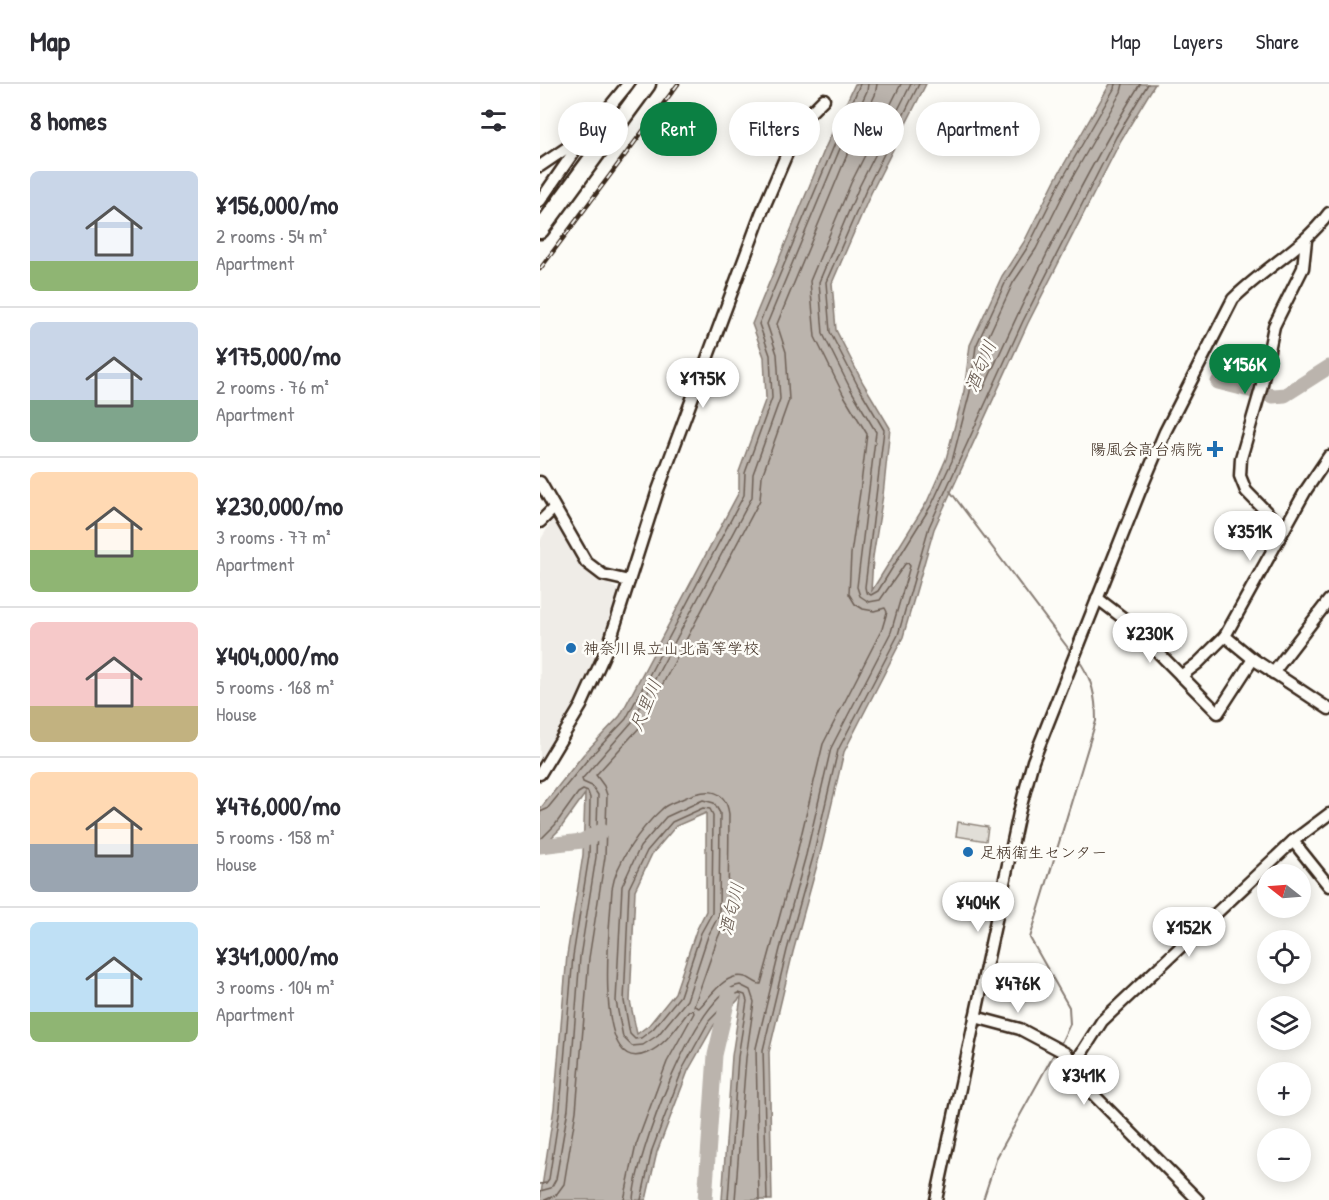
<!DOCTYPE html>
<html lang="en">
<head>
<meta charset="utf-8">
<style>
	:root { --surface:#fff; --page:#f2f2f3; --text:#2b2b33; --muted:#7c7c81; --line:#e1e1e2; --accent:#0b8043 }
	body { margin:0; font-family:"Patrick Hand","Klee One",sans-serif; background:var(--page); color:var(--text); height:100vh; display:flex; flex-direction:column; font-size:22px; white-space:nowrap }
	* { box-sizing:border-box; margin:0 }
	p { font-size:20px; color:var(--muted) }
	.icon { flex:none; width:33px; height:33px; fill:none; stroke:currentColor; stroke-width:2; stroke-linecap:round; stroke-linejoin:round }
	.map { position:relative; flex:1; overflow:hidden }
	.details { display:flex; flex-direction:column; background:var(--surface); width:540px }
	.details>* { flex:none }
	.guide { position:absolute; left:18px; top:18px; width:570px; height:54px; display:flex; gap:12px }
	.needle { width:39px; rotate:287deg }
	.buttons { position:absolute; left:717px; top:780px; display:grid; gap:12px }
	.buttons a { display:grid; place-items:center; width:54px; height:54px; border-radius:50%; background:var(--surface); box-shadow:0 3px 15px #0003; font-size:30px }
	.price { position:absolute; translate:-50% -51px; padding:0 14px; border-radius:21px; background:#fff; color:#222; font-size:20px; line-height:39px; filter:drop-shadow(0 2px 3px #0008) }
	.price::after { content:''; position:absolute; left:50%; top:36px; width:18px; height:14px; margin-left:-9px; background:inherit; clip-path:polygon(0 0,100% 0,50% 100%) }
	.price.current { background:var(--accent); color:#fff }
	ul { padding:0; list-style:none }
	li { display:flex; align-items:center; gap:18px; height:150px; padding:0 30px }
	li+li { border-top:2px solid var(--line) }
	li span { display:grid; place-items:center; flex:none; width:168px; height:120px; border-radius:9px; color:#555 }
	li>.icon { margin-inline-start:auto }
	span .icon { width:72px; height:72px; fill:#fffc; stroke-width:1 }
	li b { font-size:26px }
	h2 { display:flex; justify-content:space-between; align-items:center; height:72px; padding:0 30px; font-size:26px }
	.tag { padding:0 21px; border-radius:27px; background:var(--surface); box-shadow:0 3px 15px #0003; font-size:21px; line-height:54px }
	.tag.current { background:var(--accent); color:#fff }
	header { display:flex; align-items:center; gap:36px; box-sizing:border-box; height:84px; padding:0 30px; background:var(--surface); border-bottom:2px solid var(--line) }
	header strong { font-size:28px }
	nav { display:flex; gap:33px; margin-inline-start:auto; font-size:21px }
	main { display:flex; flex:1; min-height:0 }
	.map>svg:first-child { display:block }
</style>
</head>
<body>
<header>
<strong>Map</strong>
<nav><a>Map</a><a>Layers</a><a>Share</a></nav>
</header>
<main>
<section class="details">
<h2>8 homes<svg class="icon" aria-label="filters" viewBox="0 0 24 24"><path d="M4 7h16M4 17h16"/><circle cx="9" cy="7" r="2"/><circle cx="15" cy="17" r="2"/></svg></h2>
<ul>
<li><span style="background:linear-gradient(#c9d6e8 75%,#8fb573 0)"><svg class="icon" aria-label="home" viewBox="0 0 24 24"><path d="M3 11l9-7 9 7M6 9v11h12V9"/></svg></span><div><b>¥156,000/mo</b><p>2 rooms · 54 m²</p><p>Apartment</p></div></li>
<li><span style="background:linear-gradient(#c9d6e8 65%,#7fa58c 0)"><svg class="icon" aria-label="home" viewBox="0 0 24 24"><path d="M3 11l9-7 9 7M6 9v11h12V9"/></svg></span><div><b>¥175,000/mo</b><p>2 rooms · 76 m²</p><p>Apartment</p></div></li>
<li><span style="background:linear-gradient(#ffd9b3 65%,#8fb573 0)"><svg class="icon" aria-label="home" viewBox="0 0 24 24"><path d="M3 11l9-7 9 7M6 9v11h12V9"/></svg></span><div><b>¥230,000/mo</b><p>3 rooms · 77 m²</p><p>Apartment</p></div></li>
<li><span style="background:linear-gradient(#f6c9c9 70%,#c2b280 0)"><svg class="icon" aria-label="home" viewBox="0 0 24 24"><path d="M3 11l9-7 9 7M6 9v11h12V9"/></svg></span><div><b>¥404,000/mo</b><p>5 rooms · 168 m²</p><p>House</p></div></li>
<li><span style="background:linear-gradient(#ffd9b3 60%,#9aa5b1 0)"><svg class="icon" aria-label="home" viewBox="0 0 24 24"><path d="M3 11l9-7 9 7M6 9v11h12V9"/></svg></span><div><b>¥476,000/mo</b><p>5 rooms · 158 m²</p><p>House</p></div></li>
<li><span style="background:linear-gradient(#bfe0f5 75%,#8fb573 0)"><svg class="icon" aria-label="home" viewBox="0 0 24 24"><path d="M3 11l9-7 9 7M6 9v11h12V9"/></svg></span><div><b>¥341,000/mo</b><p>3 rooms · 104 m²</p><p>Apartment</p></div></li>
</ul>
</section>
<div class="map">
<svg width="789" height="1116" viewBox="0 0 789 1116">
	<rect width="100%" height="100%" fill="#fdfcf7"/>
	<filter id="ink" filterUnits="userSpaceOnUse"><feTurbulence type="fractalNoise" baseFrequency=".0167" numOctaves="2"/><feDisplacementMap in="SourceGraphic" scale="12" xChannelSelector="R" yChannelSelector="G"/><feConvolveMatrix kernelMatrix="1 2 1 2 8 2 1 2 1" color-interpolation-filters="sRGB"/></filter>
	<g filter="url(#ink)">
		<path fill="#efece7" d="M12,436l4,1 29,48 35,22 -24,73 -41,78 -15,23v-224z"/>
		<path fill="#e1ded7" stroke="#8e847a" stroke-width="1.5" d="M418,738l30,5 -2,14 -30,-5z"/>
		<path fill="#bbb4ad" stroke="#887d74" stroke-width="1.5" fill-rule="evenodd" d="M315,0h71l-55,109 -39,90 4,47 27,53 27,45 -7,67 -10,62 -2,35 56,-90 19,-43 18,-68 6,-46 32,-69 22,-34 31,-62 55,-96h45l-34,56 -93,183 -94,206 -31,108 -59,115 -25,106 -26,94 -24,100 3,148h-50l10,-144 9,-59 -27,28 -26,46 -31,81 -11,48h-106l14,-92 13,-153 16,-100 2,-61 -25,35 -20,20v-40l43,-54 37,-39 119,-224v-20l27,-74 -2,-41 -12,-33 74,-178zM166,729v98l-10,20 -21,62 -26,32 -12,9 -7,-33 5,-111 17,-36 24,-28z"/>
		<g fill="none" stroke-linecap="round" stroke-linejoin="round">
			<g stroke="#6e6157" stroke-width="1.5">
				<path d="M379,0l-53,106 -40,92 4,50 28,54 26,44 -19,157 1,5 5,3 7,-4 54,-87 20,-43 18,-69 6,-46 31,-67 22,-34 31,-62 54,-94 1,-5"/>
				<path d="M583,0l-2,8 -54,95 -31,62 -23,34 -30,65 -5,41 1,3 4,-2c47,-104 97,-209 157,-306"/>
				<path d="M163,716l11,3 6,10 -1,102 -11,21 -21,64 -29,35 -15,10 -11,1 -9,-9 -7,-36 6,-115 18,-39 26,-30z"/>
				<path d="M163,724l7,1 3,6 -1,98 -11,20 -21,63 -27,33 -12,9 -6,1 -5,-5 -6,-33 5,-113 18,-37 25,-29z"/>
				<path d="M0,728l7,-3 41,-50 38,-40 118,-224 1,-22 27,-75 -2,-43 -11,-31 101,-240"/>
				<path d="M0,756l15,-15 23,-32 5,-3 5,2 2,6 -1,58 -16,100 -13,152 -11,71 -3,4 -6,1"/>
				<path d="M0,1107l11,-3 5,-9 12,-70 12,-152 16,-100 2,-62 -6,-9 -9,-4 -1,-3 50,-57 120,-225 1,-23 27,-75 -3,-45 -10,-30 72,-173 28,-60 1,-7"/>
				<path d="M5,1116l11,-5 8,-11 12,-73 13,-153 16,-101 2,-62 -3,-9 -8,-11 44,-48 120,-227 2,-24 27,-76 -3,-48 -9,-28 70,-169 28,-60 2,-11"/>
				<path d="M84,1116l12,-55 31,-83 27,-49 -1,-3 -4,1c-12,15 -23,34 -42,42 -57,26 -36,-138 -35,-164 4,-27 29,-61 49,-79 5,-6 14,-8 21,-11 19,-9 43,-15 47,15l-1,100 -11,26 -23,66 5,2c12,-12 26,-36 46,-31 7,1 10,7 16,7l36,-131 26,-109 59,-115 5,-17 -2,-4 -11,3 -11,-2 -8,-5 -6,-10 2,-40 9,-62 7,-58 -24,-40 -28,-57 -5,-56 41,-98 50,-99"/>
				<path d="M93,1116c2,-41 62,-209 107,-215l10,5 4,12 -8,56 -11,142"/>
				<path d="M101,1116l11,-50 31,-82 26,-47 25,-26 5,-2 6,2 2,6 -9,56 -10,143"/>
				<path d="M219,1116l-3,-152 24,-99 26,-94 25,-107 60,-116 19,-66 -2,-3 -3,1 -25,36 -11,2 -9,-6 -3,-9 19,-155 -25,-42 -28,-56 -4,-52 40,-95 52,-103"/>
				<path d="M227,1116l-4,-150 24,-100 26,-93 25,-107 60,-115 31,-108 94,-206 93,-184 32,-53"/>
			</g>
			<g stroke="#887d74" stroke-width="2">
				<path d="M410,407l121,161"/>
				<path d="M520,961l10,-21 -1,-17 -39,-69 66,-217c0,-25 -4,-43 -19,-63"/>
				<path d="M443,1116l14,-43 58,-105"/>
			</g>
			<g stroke="#bbb4ad" stroke-width="15">
				<path d="M678,298l55,14 12,-1 44,-28"/>
				<path d="M0,762l42,-5 20,-10"/>
				<path d="M165,1116l10,-145 14,-60"/>
			</g>
			<defs>
				<g id="minor">
					<path d="M0,82l37,-25"/>
					<path d="M0,117l40,-58 48,-59"/>
					<path d="M789,372l-23,34 -81,146 28,23 76,50"/>
					<path d="M0,398l46,80 17,13 26,6 29,-91 103,-276 39,-91 24,-24"/>
					<path d="M0,438l14,-14"/>
					<path d="M744,446l-38,-39 -6,-15 1,-18 20,-69 13,-63 29,-58 3,-28"/>
					<path d="M557,514l30,23 91,92 35,-54"/>
					<path d="M733,589l56,-73"/>
					<path d="M641,592l17,-13 27,-27"/>
					<path d="M0,690l41,-68 28,-62 20,-63"/>
					<path d="M753,757l36,45"/>
					<path d="M435,933l45,12 47,25 22,36 109,110"/>
					<path d="M534,981l28,-44 191,-180 36,-27"/>
					<path d="M396,1116l83,-387 14,-52 107,-270 25,-59 68,-133c30,-30 70,-51 96,-86"/>
				</g>
				<path id="highway" d="M0,146l107,-146"/>
			</defs>
			<use href="#minor" stroke="#3b2a1e" stroke-width="15"/>
			<use href="#highway" stroke="#3b2a1e" stroke-width="21"/>
			<use href="#minor" stroke="#fdfcf7" stroke-width="10"/>
			<use href="#highway" stroke="#fdfcf7" stroke-width="16"/>
			<defs>
				<path id="rail" d="M0,185l138,-185"/>
			</defs>
			<use href="#rail" stroke="#3b2a1e" stroke-width="4.5"/>
			<use href="#rail" stroke="#fdfcf7" stroke-width="2" stroke-dasharray="7" stroke-linecap="butt"/>
		</g>
	</g>
	<g fill="#1f6fb2" stroke="#fdfcf7" stroke-width="2">
		<path d="M672 356h6v6h6v6h-6v6h-6v-6h-6v-6h6z"/>
		<circle cx="31" cy="564" r="6"/>
		<circle cx="428" cy="768" r="6"/>
	</g>
	<g text-anchor="middle" dominant-baseline="central" stroke-width="5" stroke-linejoin="round" paint-order="stroke">
		<g font-size="16" fill="#3b2a1e" stroke="#fdfcf7" text-anchor="start">
			<text x="662" y="365" text-anchor="end">陽風会高台病院</text>
			<text x="43" y="564">神奈川県立山北高等学校</text>
			<text x="440" y="768">足柄衛生センター</text>
		</g>
		<g font-size="18" font-style="italic" fill="#615349" stroke="#fdfcf7">
			<text transform="translate(440 282) rotate(-67)">酒匂川</text>
			<text transform="translate(105 621) rotate(-67)">尺里川</text>
			<text transform="translate(191 825) rotate(-76)">酒匂川</text>
		</g>
	</g>
</svg>
<div class="buttons">
<a><svg class="needle" viewBox="-14 -14 28 28"><path d="M0-13l5 13h-10z" fill="#e53935"/><path d="M0 13l5-13h-10z" fill="#7c7c81"/></svg></a>
<a><svg class="icon" aria-label="locate" viewBox="0 0 24 24"><circle cx="12" cy="12" r="6"/><path d="M12 2v4M12 18v4M2 12h4M18 12h4"/></svg></a>
<a><svg class="icon" aria-label="layers" viewBox="0 0 24 24"><path d="M12 4l9 5-9 5-9-5zM3 14l9 5 9-5"/></svg></a>
<a>+</a>
<a>−</a>
</div>
<b class="price current" style="left:705px;top:311px">¥156K</b>
<b class="price" style="left:163px;top:325px">¥175K</b>
<b class="price" style="left:710px;top:478px">¥351K</b>
<b class="price" style="left:610px;top:580px">¥230K</b>
<b class="price" style="left:438px;top:849px">¥404K</b>
<b class="price" style="left:649px;top:874px">¥152K</b>
<b class="price" style="left:478px;top:930px">¥476K</b>
<b class="price" style="left:544px;top:1022px">¥341K</b>
<div class="guide">
<a class="tag">Buy</a>
<a class="tag current">Rent</a>
<a class="tag">Filters</a>
<a class="tag">New</a>
<a class="tag">Apartment</a>
</div>
</div>
</main>
</body>
</html>
